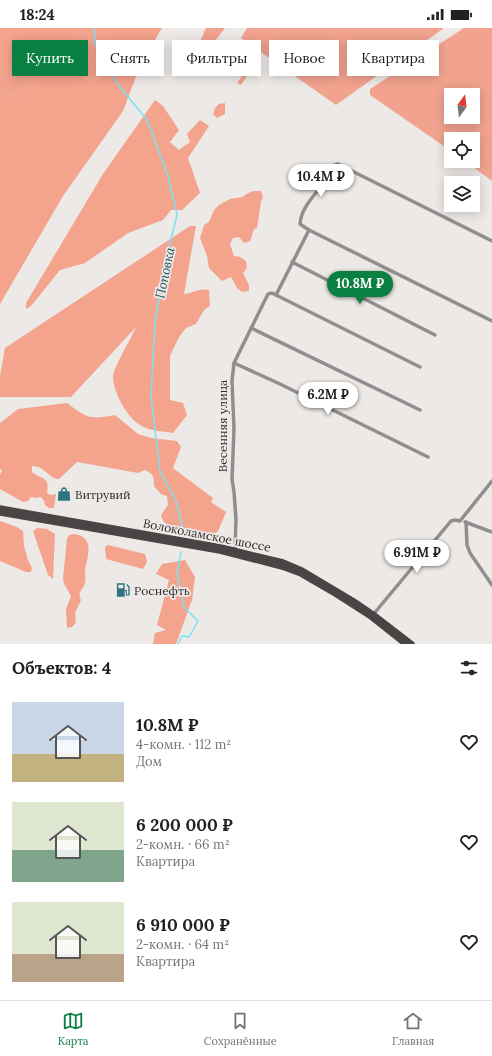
<!DOCTYPE html>
<html lang="ru">
<head>
<meta charset="utf-8">
<style>
	:root { --surface:#fff; --page:#f2f2f2; --text:#202124; --muted:#757577; --line:#e0e0e0; --accent:#0b8043 }
	body { margin:0; font-family:Lora,serif; background:var(--page); color:var(--text); height:100vh; display:flex; flex-direction:column; font-size:15px; white-space:nowrap }
	* { box-sizing:border-box; margin:0 }
	p { font-size:13px; color:var(--muted) }
	.icon { flex:none; width:22px; height:22px; fill:none; stroke:currentColor; stroke-width:2; stroke-linecap:round; stroke-linejoin:round }
	.map { position:relative; height:616px; overflow:hidden }
	.panel { display:flex; flex-direction:column; background:var(--surface); flex:1 }
	.panel>* { flex:none }
	.top-card { position:absolute; left:12px; top:12px; width:468px; height:36px; display:flex; gap:8px }
	.needle { width:26px; rotate:15deg }
	.controls { position:absolute; left:444px; top:60px; display:grid; gap:8px }
	.controls a { display:grid; place-items:center; width:36px; height:36px; border-radius:0px; background:var(--surface); box-shadow:0 2px 10px #0003; font-size:20px }
	.price { position:absolute; translate:-50% -34px; padding:0 9px; border-radius:14px; background:#fff; color:#222; font-size:13px; line-height:26px; filter:drop-shadow(0 1px 2px #0008) }
	.price::after { content:''; position:absolute; left:50%; top:24px; width:12px; height:9px; margin-left:-6px; background:inherit; clip-path:polygon(0 0,100% 0,50% 100%) }
	.price.selected { background:var(--accent); color:#fff }
	ul { padding:0; list-style:none }
	li { display:flex; align-items:center; gap:12px; height:100px; padding:0 12px }
	li span { display:grid; place-items:center; flex:none; width:112px; height:80px; border-radius:0px; color:#555 }
	li>.icon { margin-inline-start:auto }
	span .icon { width:48px; height:48px; fill:#fffc; stroke-width:1 }
	li b { font-size:17px }
	h2 { display:flex; justify-content:space-between; align-items:center; height:48px; padding:0 12px; font-size:17px }
	.tag { padding:0 14px; border-radius:0px; background:var(--surface); box-shadow:0 2px 10px #0003; font-size:14px; line-height:36px }
	.tag.selected { background:var(--accent); color:#fff }
	.status { display:flex; justify-content:space-between; align-items:center; height:28px; padding:0 20px; background:var(--surface); direction:ltr }
	.status svg { height:11px; fill:currentColor }
	.menu { display:flex; justify-content:space-around; align-items:center; height:56px; border-top:1px solid var(--line); background:var(--surface); font-size:11px; color:var(--muted) }
	.menu a { display:grid; justify-items:center; gap:2px }
	.menu .selected { color:var(--accent) }
	.map>svg:first-child { display:block }
</style>
</head>
<body>
<div class="status"><b>18:24</b><svg viewBox="0 0 49 12"><path d="M0 12V9h3v3zM5 12V6h3v6zM10 12V3h3v9zM15 12V0h3v12zM26 1h20v11H26zM47 4h2v5h-2z"/></svg></div>
<div class="map">
<svg width="492" height="616" viewBox="0 0 492 616">
	<rect width="100%" height="100%" fill="#ede9e7"/>
	<g fill="#f2a38f" fill-rule="evenodd">
		<path d="M206,0h19l-13,17 -15,27 -8,-5z"/>
		<path d="M247,0h197l-108,77 -95,-67z"/>
		<path d="M464,0h28v153l-27,-20h8v-22h-22v12l-81,-56v-6zM451,67h22v22h-22z"/>
		<path d="M25,37l10,17 -18,16 -17,-9v-11l10,-12z"/>
	</g>
	<g fill="#f4a38d">
		<path d="M0,0h162l-21,35 -18,48 -60,85 -63,108v-215l17,9 18,-16 -10,-17 -15,1 -10,12z"/>
		<path d="M252,26l7,5v6l-9,6 -9,14 -4,-2 8,-11 -2,-11 4,-2z"/>
		<path d="M155,72l8,6 16,24 -9,12 9,8 11,-8 -3,-8 13,-14 9,6 -21,32 12,35 -18,17h-11l-8,10 -35,13 -43,30 -25,7 -29,36 -5,3v-6l77,-129z"/>
		<path d="M225,75v11l-8,4 -4,-4 2,-6 4,-4z"/>
		<path d="M254,163h7l2,6 -2,5 -4,26 -3,1 -4,12 -6,2 -5,-6 -6,1 -3,6 4,12 6,1 6,4 1,7 -4,5 6,12v6l-7,1 -5,-4 -6,-11 -9,4 -13,-13 -2,-12 -7,-18 4,-13 5,-3 5,-12 5,-5 11,-6 12,-2 6,-4z"/>
		<path d="M190,198h6l-12,68c9,-1 16,-6 25,-4l1,16 -6,4 -8,14 -10,4 -7,9 -9,19v44l13,3 4,12 -14,18c-11,-2 -24,-2 -33,-8 -13,-8 -27,-33 -27,-48 -1,-7 19,-40 23,-50l-65,70h-71v-21l5,-28z"/>
		<path d="M67,375c19,15 24,17 48,12l23,19 13,4 26,3 4,6 -8,21 40,30 -2,4 15,10 -8,19 -4,4c-11,-2 -37,-3 -46,-10 -4,-2 -6,-6 -7,-10l7,-10 -1,-9 -6,-2 -7,-8c0,-9 0,-12 -9,-16l-7,3 -61,-11 -18,17h-3c-9,-4 -14,-14 -24,-13v6c10,8 18,4 15,21l4,2 5,-1 -2,14h-5l-4,-3 -1,-4 -3,-4 -5,1 -5,-1 -3,4 -5,1 -23,-13v-14l2,-5 -2,-1v-46l18,-14z"/>
		<path d="M0,493l17,6 6,4 1,15 4,14 4,8 -1,4h-5l-26,-11z"/>
		<path d="M37,500l10,1 8,5 -2,45 -5,-4 -15,-44z"/>
		<path d="M74,506c21,3 14,21 11,36 0,4 1,8 0,13 -2,8 -8,7 -4,17l-6,13 1,10 -4,4 -5,1 -1,-19 5,-13 -7,-12 -1,-5 4,-40 2,-4z"/>
		<path d="M108,517l37,9 2,8 -4,7 -37,-10 -1,-12z"/>
		<path d="M185,532l10,17 -3,23 -16,44h-23l2,-11 11,-3 -9,-5 12,-45 -13,-6 6,-10z"/>
	</g>
	<g fill="none" stroke-linecap="round" stroke-linejoin="round">
		<g stroke="#77e4f5" stroke-width="1.5">
			<path d="M94,0l1,16 22,39 30,37 21,56 9,39 -7,28 -15,78 -4,76 9,74 16,30 8,33"/>
			<path d="M178,616l4,-8 7,1 9,-16 -14,-14 -7,-33 4,-22"/>
		</g>
		<g stroke="#908e8e" stroke-width="3.5">
			<path d="M492,213l-154,-77 -3,1c-4,7 -8,13 -12,19 -9,12 -22,24 -23,40l9,6 183,91"/>
			<path d="M292,234l143,73"/>
			<path d="M276,267l33,-65"/>
			<path d="M251,300l169,82"/>
			<path d="M234,335l46,21 148,73"/>
			<path d="M465,494l27,10"/>
			<path d="M466,494l1,23 3,8 22,32"/>
			<path d="M235,521l1,-30 -2,-27 -2,-13 2,-50 -2,-48 2,-18 34,-69 4,-1 148,74"/>
			<path d="M372,588l79,-95 4,-1 5,1 32,-40"/>
		</g>
		<g stroke="#484544" stroke-width="5.5">
			<path d="M0,480l221,39 62,15 19,8 52,31 19,13 39,30"/>
			<path d="M0,485l220,38 62,16 19,7 31,18 39,25 34,27"/>
		</g>
	</g>
	<defs>
		<symbol id="shop-bare" viewBox="-9 -9 18 18"><path d="M-5-2.5h2.3a2.7 3.5 0 0 1 5.4 0H5L5.5 6h-11ZM-1.5-2.5h3a1.5 2.3 0 0 0-3 0Z" fill="#2e7680" stroke="#ede9e7" stroke-width="2.5" paint-order="stroke"/></symbol>
		<symbol id="fuel-bare" viewBox="-9 -9 18 18"><path d="M-5.5-6h7V0h2V4h1.3V-2.5L3-4.5l.8-.8L6-3V5H2.5V1h-1V6h-7ZM-4.2-4.7v3.2H.2V-4.7Z" fill="#2e7680" stroke="#ede9e7" stroke-width="2.5" paint-order="stroke"/></symbol>
	</defs>
	<g fill-rule="evenodd">
		<use href="#shop-bare" x="54" y="456" width="20" height="20"/>
		<use href="#fuel-bare" x="113" y="552" width="20" height="20"/>
	</g>
	<g text-anchor="middle" dominant-baseline="central" stroke-width="3.5" stroke-linejoin="round" paint-order="stroke">
		<g font-size="12" fill="#2f2d2c" stroke="#ede9e7">
			<text transform="translate(222 398) rotate(-90)">Весенняя улица</text>
			<text transform="translate(207 507) rotate(11)">Волоколамское шоссе</text>
		</g>
		<g font-size="12" fill="#2f2d2c" stroke="#ede9e7" text-anchor="start">
			<text x="75" y="466">Витрувий</text>
			<text x="134" y="562">Роснефть</text>
		</g>
		<g font-size="13" font-style="italic" fill="#215259" stroke="#ede9e7">
			<text transform="translate(165 245) rotate(-78)">Поповка</text>
		</g>
	</g>
</svg>
<div class="controls">
<a><svg class="needle" viewBox="-14 -14 28 28"><path d="M0-13l5 13h-10z" fill="#e53935"/><path d="M0 13l5-13h-10z" fill="#757577"/></svg></a>
<a><svg class="icon" aria-label="locate" viewBox="0 0 24 24"><circle cx="12" cy="12" r="6"/><path d="M12 2v4M12 18v4M2 12h4M18 12h4"/></svg></a>
<a><svg class="icon" aria-label="layers" viewBox="0 0 24 24"><path d="M12 4l9 5-9 5-9-5zM3 14l9 5 9-5"/></svg></a>
</div>
<b class="price" style="left:321px;top:170px">10.4M ₽</b>
<b class="price selected" style="left:360px;top:277px">10.8M ₽</b>
<b class="price" style="left:328px;top:388px">6.2M ₽</b>
<b class="price" style="left:417px;top:546px">6.91M ₽</b>
<div class="top-card">
<a class="tag selected">Купить</a>
<a class="tag">Снять</a>
<a class="tag">Фильтры</a>
<a class="tag">Новое</a>
<a class="tag">Квартира</a>
</div>
</div>
<section class="panel">
<h2>Объектов: 4<svg class="icon" aria-label="filters" viewBox="0 0 24 24"><path d="M4 7h16M4 17h16"/><circle cx="9" cy="7" r="2"/><circle cx="15" cy="17" r="2"/></svg></h2>
<ul>
<li><span style="background:linear-gradient(#c9d6e8 65%,#c2b280 0)"><svg class="icon" aria-label="home" viewBox="0 0 24 24"><path d="M3 11l9-7 9 7M6 9v11h12V9"/></svg></span><div><b>10.8M ₽</b><p>4-комн. · 112 m²</p><p>Дом</p></div><svg class="icon" aria-label="heart" viewBox="0 0 24 24"><path d="M12 20l-8-8c-3-5 5-10 8-4 3-6 11-1 8 4z"/></svg></li>
<li><span style="background:linear-gradient(#dfe7d0 60%,#7fa58c 0)"><svg class="icon" aria-label="home" viewBox="0 0 24 24"><path d="M3 11l9-7 9 7M6 9v11h12V9"/></svg></span><div><b>6 200 000 ₽</b><p>2-комн. · 66 m²</p><p>Квартира</p></div><svg class="icon" aria-label="heart" viewBox="0 0 24 24"><path d="M12 20l-8-8c-3-5 5-10 8-4 3-6 11-1 8 4z"/></svg></li>
<li><span style="background:linear-gradient(#dfe7d0 65%,#b9a48a 0)"><svg class="icon" aria-label="home" viewBox="0 0 24 24"><path d="M3 11l9-7 9 7M6 9v11h12V9"/></svg></span><div><b>6 910 000 ₽</b><p>2-комн. · 64 m²</p><p>Квартира</p></div><svg class="icon" aria-label="heart" viewBox="0 0 24 24"><path d="M12 20l-8-8c-3-5 5-10 8-4 3-6 11-1 8 4z"/></svg></li>
</ul>
</section>
<nav class="menu">
<a class="selected"><svg class="icon" aria-label="map" viewBox="0 0 24 24"><path d="M3 6l6-2 6 2 6-2v14l-6 2-6-2-6 2zM9 4v14M15 6v14"/></svg>Карта</a>
<a><svg class="icon" aria-label="saved" viewBox="0 0 24 24"><path d="M7 4h10v16l-5-4-5 4z"/></svg>Сохранённые</a>
<a><svg class="icon" aria-label="home" viewBox="0 0 24 24"><path d="M3 11l9-7 9 7M6 9v11h12V9"/></svg>Главная</a>
</nav>
</body>
</html>
